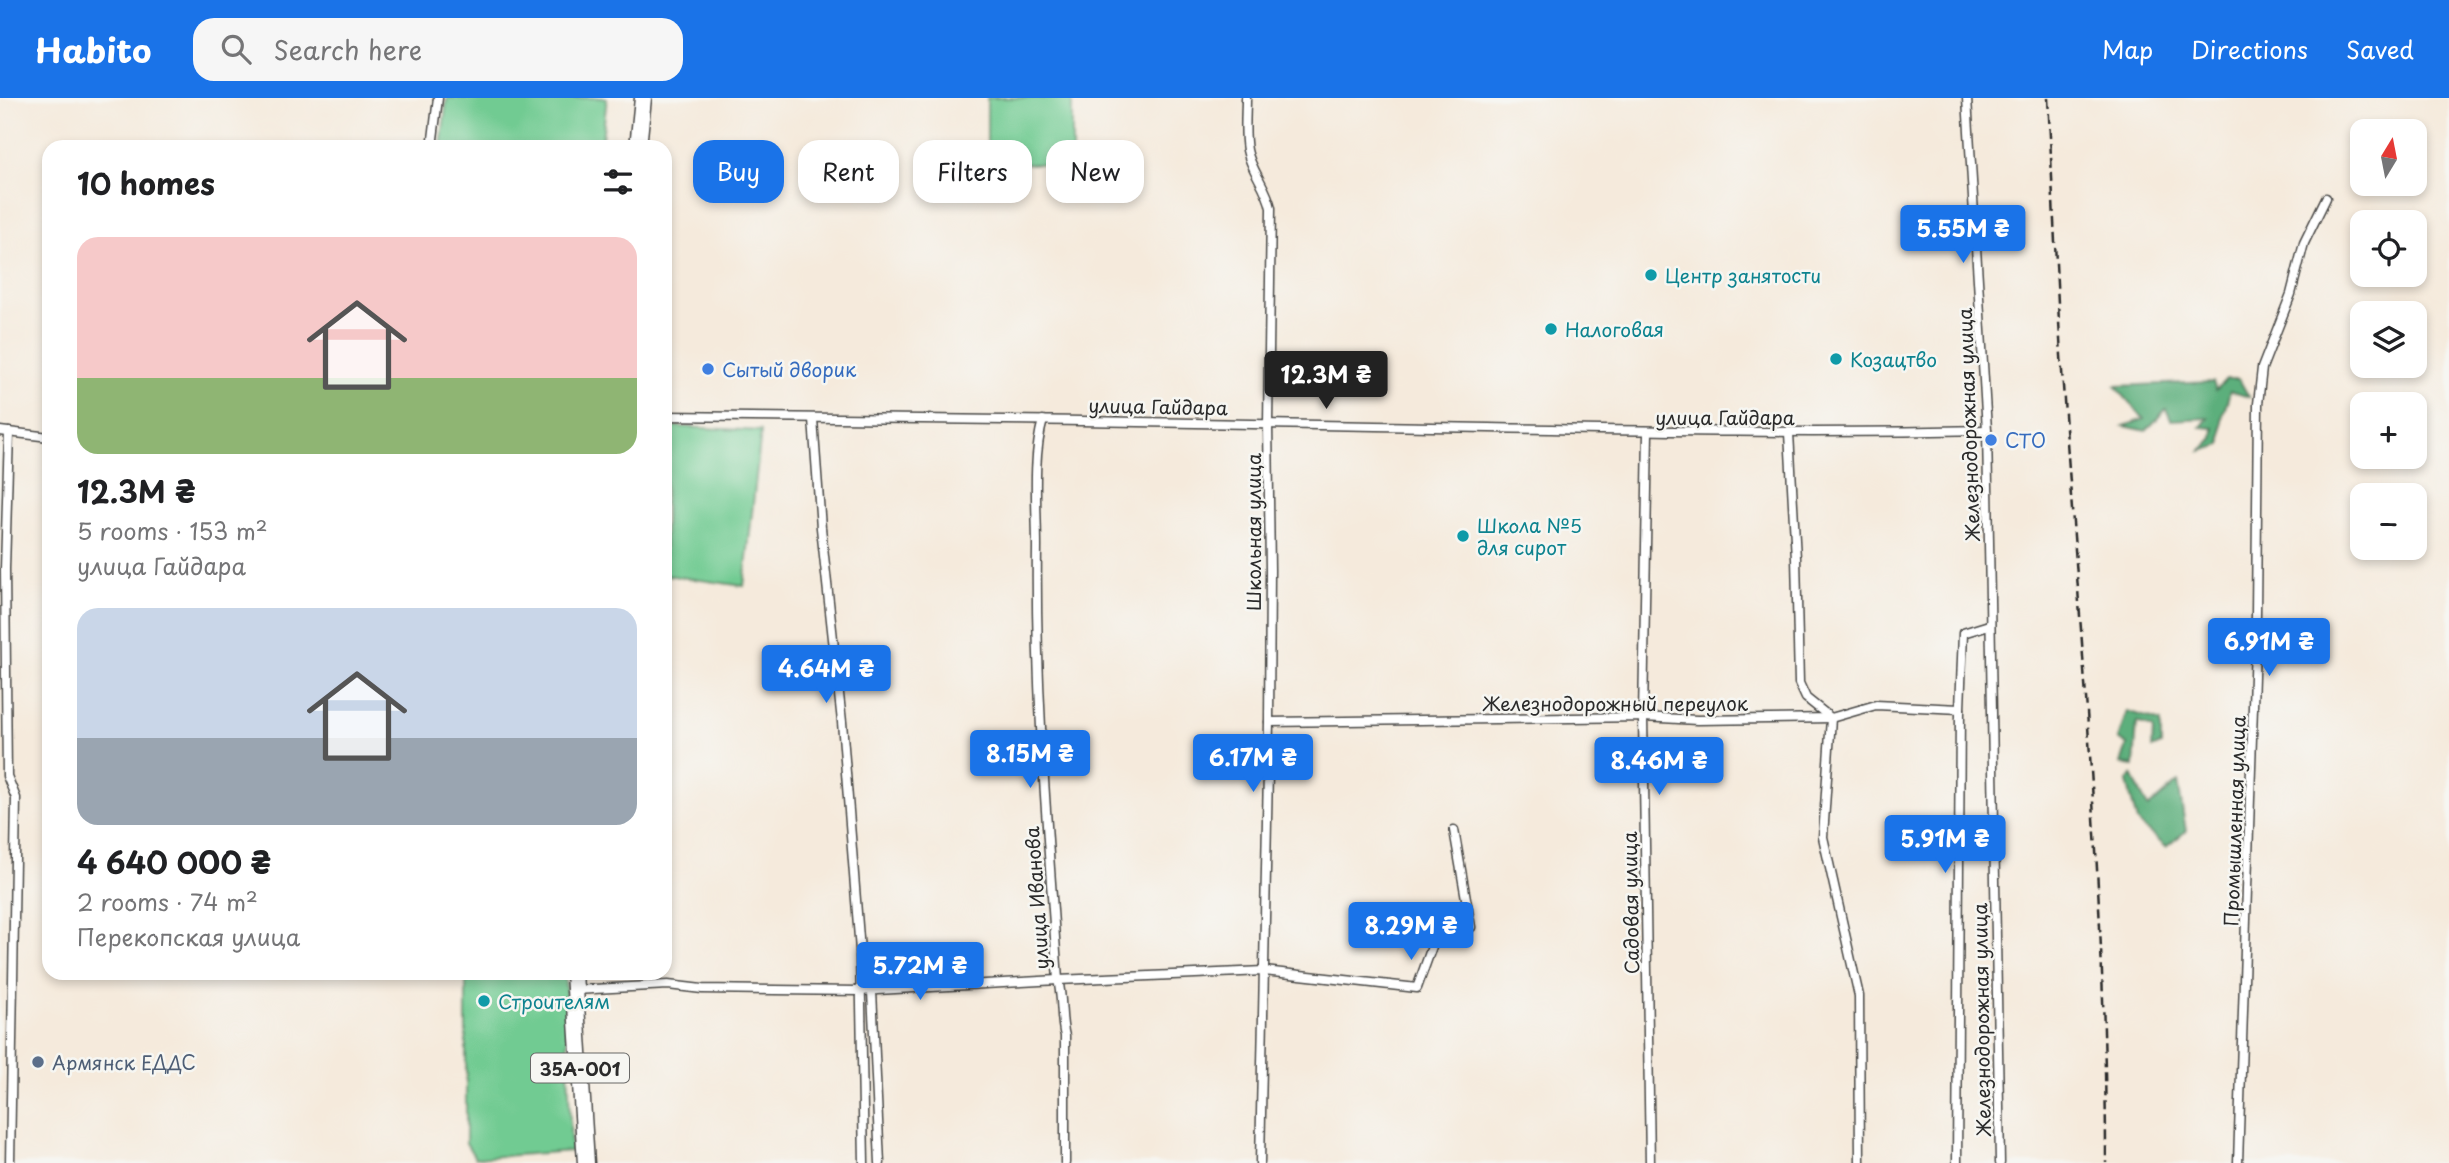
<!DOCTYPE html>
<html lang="en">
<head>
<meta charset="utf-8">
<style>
	:root { --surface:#fff; --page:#f6f6f6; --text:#202124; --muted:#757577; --accent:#1a73e8 }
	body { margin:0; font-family:"Playpen Sans",sans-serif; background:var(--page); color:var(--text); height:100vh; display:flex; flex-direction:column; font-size:26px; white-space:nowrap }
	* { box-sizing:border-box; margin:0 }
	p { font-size:23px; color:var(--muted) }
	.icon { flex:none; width:38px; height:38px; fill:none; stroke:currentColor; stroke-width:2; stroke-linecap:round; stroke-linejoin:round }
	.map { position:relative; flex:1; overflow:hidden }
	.details { position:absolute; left:42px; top:42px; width:630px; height:840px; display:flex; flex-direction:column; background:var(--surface); border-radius:21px; box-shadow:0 4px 10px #0003 }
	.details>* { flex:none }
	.top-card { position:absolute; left:693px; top:42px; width:665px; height:63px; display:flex; gap:14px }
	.needle { width:46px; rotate:10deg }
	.buttons { position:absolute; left:2350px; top:21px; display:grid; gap:14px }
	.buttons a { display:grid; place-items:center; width:77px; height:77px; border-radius:14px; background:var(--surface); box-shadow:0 4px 10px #0003; font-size:35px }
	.price { position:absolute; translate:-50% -60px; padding:0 16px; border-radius:7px; background:var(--accent); color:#fff; font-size:23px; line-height:46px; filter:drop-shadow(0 2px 4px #0008) }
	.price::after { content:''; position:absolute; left:50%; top:42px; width:21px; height:16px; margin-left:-10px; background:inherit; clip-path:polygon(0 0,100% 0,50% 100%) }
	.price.selected { background:#222; color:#fff }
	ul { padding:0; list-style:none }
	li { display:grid; align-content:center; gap:14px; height:371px; padding:0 35px }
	li span { display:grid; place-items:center; height:217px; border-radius:21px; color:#555 }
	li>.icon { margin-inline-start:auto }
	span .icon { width:126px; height:126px; fill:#fffc; stroke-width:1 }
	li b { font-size:30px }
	h2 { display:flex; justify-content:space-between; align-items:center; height:84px; padding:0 35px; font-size:30px }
	.tag { padding:0 24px; border-radius:21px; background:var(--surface); box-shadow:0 4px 10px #0003; font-size:24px; line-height:63px }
	.tag.selected { background:var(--accent); color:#fff }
	header { display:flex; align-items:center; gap:42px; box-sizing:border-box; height:98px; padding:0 35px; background:var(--accent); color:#fff }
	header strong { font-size:33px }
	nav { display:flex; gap:38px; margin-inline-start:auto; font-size:24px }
	.search { width:490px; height:63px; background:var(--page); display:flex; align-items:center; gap:18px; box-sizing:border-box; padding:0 24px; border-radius:21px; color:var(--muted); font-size:26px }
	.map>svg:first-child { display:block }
</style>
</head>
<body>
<header>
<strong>Habito</strong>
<div class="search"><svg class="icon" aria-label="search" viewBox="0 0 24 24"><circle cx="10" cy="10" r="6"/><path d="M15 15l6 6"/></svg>Search here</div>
<nav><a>Map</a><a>Directions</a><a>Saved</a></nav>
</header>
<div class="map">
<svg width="2449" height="1065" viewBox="0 0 2449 1065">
	<rect width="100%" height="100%" fill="#f6f6f2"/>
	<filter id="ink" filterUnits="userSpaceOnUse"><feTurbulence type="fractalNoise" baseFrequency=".0143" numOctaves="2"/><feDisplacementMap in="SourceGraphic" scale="14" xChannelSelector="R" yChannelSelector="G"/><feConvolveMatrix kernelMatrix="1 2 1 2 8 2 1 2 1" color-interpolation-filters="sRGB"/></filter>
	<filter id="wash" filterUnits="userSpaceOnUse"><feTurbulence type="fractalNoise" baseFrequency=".00686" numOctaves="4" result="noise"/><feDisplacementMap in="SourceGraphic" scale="28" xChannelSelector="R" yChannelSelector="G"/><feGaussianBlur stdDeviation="1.57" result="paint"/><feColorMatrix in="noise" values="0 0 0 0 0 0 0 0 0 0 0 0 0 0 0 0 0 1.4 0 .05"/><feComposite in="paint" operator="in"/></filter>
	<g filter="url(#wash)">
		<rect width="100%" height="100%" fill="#f5eadc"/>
		<g fill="#71cb92" stroke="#4e7b5e" stroke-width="2">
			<path d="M447,0h160l-6,49h-160z"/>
			<rect x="987" y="0" width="85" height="66"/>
			<path d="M665,328l96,5 -17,155 -79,-11z"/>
			<path d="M466,875h99l6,178 -96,7 -9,-15z"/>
		</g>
		<g fill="#5caf7c" stroke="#446d54" stroke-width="2">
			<path d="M2226,281h13l10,18 -19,-6 -8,28v26l-21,6 12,-13 1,-10 -13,-1 7,-9 -37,2 -5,-11 -20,22 -22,-5 20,-7 -29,-33 98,-4 3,8z"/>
			<path d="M2127,613l34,11v23l-9,4 1,-20 -16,-7 -3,44 -13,-2 6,-19 -9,-6z"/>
			<path d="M2132,677l16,33 30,-26 8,49 -20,16 -29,-25 -10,-40z"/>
		</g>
	</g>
	<g filter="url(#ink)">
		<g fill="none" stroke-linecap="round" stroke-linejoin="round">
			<defs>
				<g id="street">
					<path d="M1246,0c0,16 -2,36 1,52 4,21 20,37 24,58l-3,216 2,146 -1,152 -9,441"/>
					<path d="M1967,0l20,332 13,733"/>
					<path d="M432,49l6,-49"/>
					<path d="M665,318c275,2 549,7 824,12 166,3 332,6 498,2"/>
					<path d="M813,321l8,109 21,194 18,229 4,212"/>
					<path d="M1043,322c-11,38 -6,88 -6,127 -2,145 11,289 21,433 5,19 2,37 7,56v127"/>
					<path d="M0,333l49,6"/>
					<path d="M9,334l-4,137 2,207 9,22 -6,365"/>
					<path d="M1648,334l-5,285 7,446"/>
					<path d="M1789,335l7,125 3,125 7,15 25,20 -8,119 36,159 1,167"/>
					<path d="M1269,624l374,-5 54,3 134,-2 45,-13 84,4"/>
					<path d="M575,892l93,-5 34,4 157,2 199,-11 206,-9 153,17 17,-47 37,-14 -17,-97"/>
					<path d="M872,893l8,172"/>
					<path d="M1957,1065l3,-454 3,-76 26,-8"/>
					<path d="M2238,1065l18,-548 2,-211 4,-36 29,-74 13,-51 22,-45"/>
				</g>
				<g id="highway">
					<path d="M638,49l5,-49"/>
					<path d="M574,875l12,190"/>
				</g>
			</defs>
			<use href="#street" stroke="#494846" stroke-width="11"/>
			<use href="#highway" stroke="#494846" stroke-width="19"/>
			<use href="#street" stroke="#fff" stroke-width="8"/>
			<use href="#highway" stroke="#fff" stroke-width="16"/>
			<path stroke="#2b2b2b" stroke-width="2.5" stroke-dasharray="10 5" stroke-linecap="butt" d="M2048,0c5,91 8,182 14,273 18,264 44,527 44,792"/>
		</g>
	</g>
	<g fill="#0f9aa8" stroke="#f6f6f2" stroke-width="2.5">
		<circle cx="1651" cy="177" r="7"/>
		<circle cx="1551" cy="231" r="7"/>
		<circle cx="1836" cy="261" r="7"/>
		<circle cx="1463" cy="438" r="7"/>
		<circle cx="484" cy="903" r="7"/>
	</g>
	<g fill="#3f7fe0" stroke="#f6f6f2" stroke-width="2.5">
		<circle cx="708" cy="271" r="7"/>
		<circle cx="1991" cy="342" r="7"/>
	</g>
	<circle fill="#5c6f8a" stroke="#f6f6f2" stroke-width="2.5" cx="38" cy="964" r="7"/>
	<g text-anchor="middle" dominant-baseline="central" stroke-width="5" stroke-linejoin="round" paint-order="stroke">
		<rect fill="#f6f6f2" stroke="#686867" stroke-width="2" x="531" y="955.5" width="98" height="29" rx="5"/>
		<g font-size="18" font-weight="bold" fill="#2b2b2b">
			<text x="580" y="970">35А-001</text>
		</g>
		<g font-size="19" fill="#0d838f" stroke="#f6f6f2" text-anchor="start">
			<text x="1665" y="177">Центр занятости</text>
			<text x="1565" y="231">Налоговая</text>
			<text x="1850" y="261">Козацтво</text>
			<text x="1477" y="427">Школа №5<tspan x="1477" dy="22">для сирот</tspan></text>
			<text x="498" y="903">Строителям</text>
		</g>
		<g font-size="19" fill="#366cbe" stroke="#f6f6f2" text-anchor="start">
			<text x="722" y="271">Сытый дворик</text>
			<text x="2005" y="342">СТО</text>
		</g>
		<g font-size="19" fill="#2b2b2b" stroke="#f6f6f2">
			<text transform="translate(1158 308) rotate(1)">улица Гайдара</text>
			<text x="1725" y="319">улица Гайдара</text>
			<text transform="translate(1968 327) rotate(-92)">Железнодорожная улица</text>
			<text transform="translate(1253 434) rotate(-90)">Школьная улица</text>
			<text x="1615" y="605">Железнодорожный переулок</text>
			<text transform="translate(2234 723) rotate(-88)">Промышленная улица</text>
			<text transform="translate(1036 800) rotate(-94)">улица Иванова</text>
			<text transform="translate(1630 805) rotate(-91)">Садовая улица</text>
			<text transform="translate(1981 922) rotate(-91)">Железнодорожная улица</text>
		</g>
		<g font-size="19" fill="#4e5e75" stroke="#f6f6f2" text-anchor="start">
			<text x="52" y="964">Армянск ЕДДС</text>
		</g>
	</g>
</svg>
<div class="buttons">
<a><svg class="needle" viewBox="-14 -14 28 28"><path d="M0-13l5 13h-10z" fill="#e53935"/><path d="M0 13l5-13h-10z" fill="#757577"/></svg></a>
<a><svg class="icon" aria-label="locate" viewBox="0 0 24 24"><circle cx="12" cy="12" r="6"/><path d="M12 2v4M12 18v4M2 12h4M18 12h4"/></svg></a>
<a><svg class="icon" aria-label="layers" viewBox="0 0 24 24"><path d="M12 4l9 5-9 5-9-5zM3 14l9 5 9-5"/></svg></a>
<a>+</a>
<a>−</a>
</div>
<b class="price" style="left:1963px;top:167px">5.55M ₴</b>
<b class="price selected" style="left:1326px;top:313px">12.3M ₴</b>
<b class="price" style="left:2269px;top:580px">6.91M ₴</b>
<b class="price" style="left:826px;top:607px">4.64M ₴</b>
<b class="price" style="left:1030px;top:692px">8.15M ₴</b>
<b class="price" style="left:1253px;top:696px">6.17M ₴</b>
<b class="price" style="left:1659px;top:699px">8.46M ₴</b>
<b class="price" style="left:1945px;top:777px">5.91M ₴</b>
<b class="price" style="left:1411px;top:864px">8.29M ₴</b>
<b class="price" style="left:920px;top:904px">5.72M ₴</b>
<div class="top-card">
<a class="tag selected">Buy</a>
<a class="tag">Rent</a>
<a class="tag">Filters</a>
<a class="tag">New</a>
</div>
<section class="details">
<h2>10 homes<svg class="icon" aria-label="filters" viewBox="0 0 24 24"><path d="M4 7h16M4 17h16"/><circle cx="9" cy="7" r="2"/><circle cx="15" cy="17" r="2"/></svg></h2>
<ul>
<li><span style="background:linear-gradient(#f6c9c9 65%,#8fb573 0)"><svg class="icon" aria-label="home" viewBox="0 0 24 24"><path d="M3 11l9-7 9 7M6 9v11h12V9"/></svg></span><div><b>12.3M ₴</b><p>5 rooms · 153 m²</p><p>улица Гайдара</p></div></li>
<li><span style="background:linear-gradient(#c9d6e8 60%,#9aa5b1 0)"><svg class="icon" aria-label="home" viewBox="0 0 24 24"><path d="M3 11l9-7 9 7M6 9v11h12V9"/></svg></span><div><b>4 640 000 ₴</b><p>2 rooms · 74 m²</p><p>Перекопская улица</p></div></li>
</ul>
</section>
</div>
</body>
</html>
